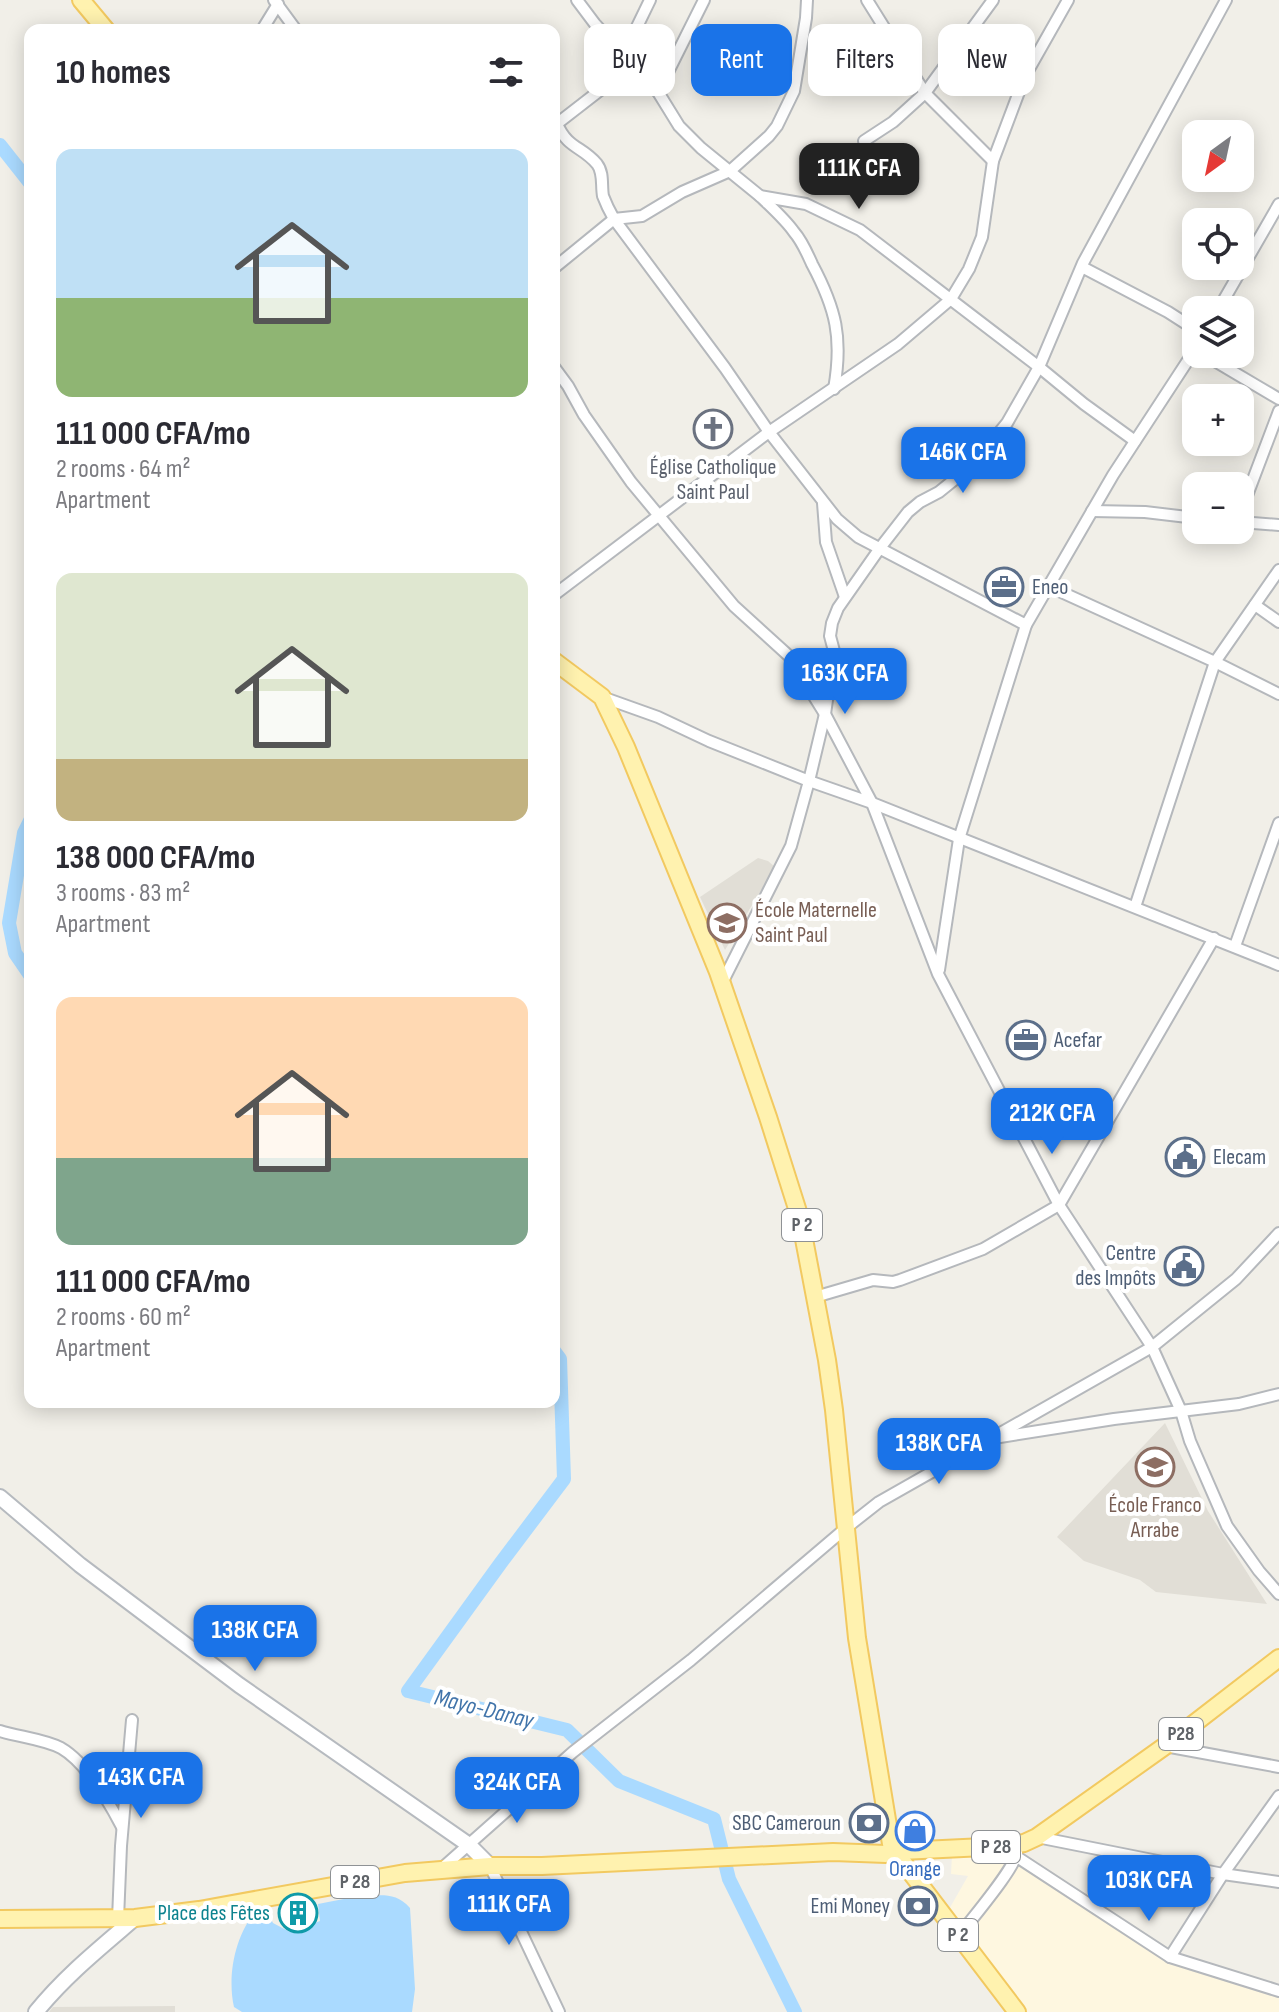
<!DOCTYPE html>
<html lang="en">
<head>
<meta charset="utf-8">
<style>
	:root { --surface:#fff; --page:#f2f2f3; --text:#2b2b33; --muted:#7c7c81; --accent:#1a73e8 }
	body { margin:0; font-family:"Sofia Sans Condensed",sans-serif; background:var(--page); color:var(--text); height:100vh; display:flex; flex-direction:column; font-size:30px; white-space:nowrap }
	* { box-sizing:border-box; margin:0 }
	p { font-size:26px; color:var(--muted) }
	.icon { flex:none; width:44px; height:44px; fill:none; stroke:currentColor; stroke-width:2; stroke-linecap:round; stroke-linejoin:round }
	.map { position:relative; flex:1; overflow:hidden }
	.sheet { position:absolute; left:24px; top:24px; width:536px; height:1384px; display:flex; flex-direction:column; background:var(--surface); border-radius:16px; box-shadow:0 4px 20px #0003 }
	.sheet>* { flex:none }
	.guide { position:absolute; left:584px; top:24px; width:574px; height:72px; display:flex; gap:16px }
	.needle { width:52px; rotate:213deg }
	.tools { position:absolute; left:1182px; top:120px; display:grid; gap:16px }
	.tools a { display:grid; place-items:center; width:72px; height:72px; border-radius:16px; background:var(--surface); box-shadow:0 4px 20px #0003; font-size:40px }
	.price { position:absolute; translate:-50% -68px; padding:0 18px; border-radius:16px; background:var(--accent); color:#fff; font-size:26px; line-height:52px; filter:drop-shadow(0 2px 4px #0008) }
	.price::after { content:''; position:absolute; left:50%; top:48px; width:24px; height:18px; margin-left:-12px; background:inherit; clip-path:polygon(0 0,100% 0,50% 100%) }
	.price.on { background:#222; color:#fff }
	ul { padding:0; list-style:none }
	li { display:grid; align-content:center; gap:16px; height:424px; padding:0 32px }
	li span { display:grid; place-items:center; height:248px; border-radius:16px; color:#555 }
	li>.icon { margin-inline-start:auto }
	span .icon { width:144px; height:144px; fill:#fffc; stroke-width:1 }
	li b { font-size:34px }
	h2 { display:flex; justify-content:space-between; align-items:center; height:96px; padding:0 32px; font-size:34px }
	.chip { padding:0 28px; border-radius:16px; background:var(--surface); box-shadow:0 4px 20px #0003; font-size:28px; line-height:72px }
	.chip.on { background:var(--accent); color:#fff }
	.map>svg:first-child { display:block }
</style>
</head>
<body>
<div class="map">
<svg width="1279" height="2012" viewBox="0 0 1279 2012">
	<rect width="100%" height="100%" fill="#f1efe8"/>
	<path fill="#fef7e0" d="M952,1855l55,1 165,106 107,32v18h-255l-76,-101 20,-35 -17,-2z"/>
	<g fill="#e1ded6">
		<path d="M758,858l10,3 7,6 -50,83 -25,-53z"/>
		<path d="M1165,1423l43,88 59,93 -111,-12 -16,-12 -56,-19 -27,-24z"/>
		<path d="M175,2006v6h-126l4,-5z"/>
	</g>
	<path fill="#aadaff" d="M359,1896c21,0 36,-5 51,12l5,81 -3,23h-170l-8,-5c-7,-31 1,-72 22,-96h11l6,12 17,9 30,-11 -2,-17z"/>
	<g fill="none" stroke-linecap="round" stroke-linejoin="round">
		<g stroke="#aadaff" stroke-width="14">
			<path d="M0,145l30,38"/>
			<path d="M30,821l-6,12 -15,90 6,30 15,22"/>
			<path d="M554,1351l6,8 4,120 -64,85 -92,127 159,39 52,51 95,38 15,60 66,133"/>
		</g>
		<defs>
			<g id="street">
				<path d="M274,0l22,30"/>
				<path d="M577,0l18,24 63,68 21,34 22,22 59,48 46,8 54,26 179,137 45,37 51,37"/>
				<path d="M867,0l58,93 68,68"/>
				<path d="M262,30l16,-26"/>
				<path d="M658,92l46,-92"/>
				<path d="M557,124c11,25 25,22 40,40 7,9 4,21 6,32 3,8 7,16 11,23l111,149 44,64 68,87 21,18 168,88"/>
				<path d="M554,126l58,-45 20,-19 2,-29 16,-33"/>
				<path d="M864,141l29,-19 32,-29 68,-93"/>
				<path d="M760,196c11,11 25,23 34,36 8,9 13,21 18,32 24,45 31,74 22,125"/>
				<path d="M1082,267l86,45 28,18"/>
				<path d="M554,268l60,-49 28,-3 40,-24 48,-21 39,-35 8,-10 17,-35 12,-73 1,-18"/>
				<path d="M1218,310l61,-106"/>
				<path d="M1203,354l76,45"/>
				<path d="M554,367l14,19 16,29 47,67 103,124 55,50 36,58 47,89 66,171 121,231 93,142 29,64 9,30 37,85 32,45 20,23"/>
				<path d="M823,503l3,39 19,55"/>
				<path d="M1092,511l53,1 51,6"/>
				<path d="M1240,514l39,-103"/>
				<path d="M1240,522l39,3"/>
				<path d="M1048,586l167,76 64,32"/>
				<path d="M554,595l215,-163 129,-88 53,-45 18,-30 13,-32 11,-76 32,-85 43,-76"/>
				<path d="M1255,605l24,17"/>
				<path d="M602,697l56,20 51,24 100,40 63,22 407,162"/>
				<path d="M1135,907l80,-245 64,-92"/>
				<path d="M1235,946l44,-123"/>
				<path d="M939,970l20,-131 67,-214 87,-150 83,-127"/>
				<path d="M722,983l69,-137 18,-65 16,-67 9,-63 -4,-15 2,-13 6,-15 42,-60 28,-36 12,-10 19,-10 26,-21 16,-16 26,-32 32,-56 44,-104 143,-263"/>
				<path d="M815,1297l58,-17 20,2 7,-2 83,-31 76,-44 155,-267"/>
				<path d="M1000,1437l114,-18 125,-15 40,-10"/>
				<path d="M0,1731c19,6 43,8 61,17 26,15 48,54 61,79"/>
				<path d="M1165,1746l114,21"/>
				<path d="M1037,1837l186,37 56,8"/>
				<path d="M1017,1857l153,100 109,34"/>
				<path d="M490,1866l69,146"/>
				<path d="M440,1870l133,-118 118,-92 155,-132 33,-26 273,-155 84,-68 43,-46"/>
				<path d="M118,1919l3,-73 11,-126"/>
				<path d="M959,1936c13,-18 54,-65 58,-83"/>
				<path d="M1170,1957l53,-83 56,-78"/>
			</g>
			<g id="secondary">
				<path d="M0,1497l80,68 159,120 230,160 21,21"/>
				<path d="M36,2012c29,-36 64,-64 99,-94"/>
			</g>
			<g id="primary">
				<path d="M81,0l25,30"/>
				<path d="M554,661l48,36 24,50 92,225 50,145 32,101 27,142 7,50 23,228 34,206"/>
				<path d="M901,1851l104,-5 19,-3 13,-6 128,-91 114,-88"/>
				<path d="M899,1857l118,155"/>
				<path d="M0,1919l135,-1 64,-8 206,-37 85,-7h52l291,-14 53,2"/>
			</g>
		</defs>
		<use href="#street" stroke="#b5b8bc" stroke-width="14"/>
		<use href="#secondary" stroke="#b6babf" stroke-width="18"/>
		<use href="#primary" stroke="#f2c960" stroke-width="20"/>
		<use href="#street" stroke="#fff" stroke-width="10"/>
		<use href="#secondary" stroke="#fff" stroke-width="14"/>
		<use href="#primary" stroke="#fff2af" stroke-width="16"/>
	</g>
	<defs>
		<symbol id="church-ring" viewBox="-11 -11 22 22"><circle r="9.5" fill="#fff" stroke="#6b7280" stroke-width="1.5"/><path d="M-1.2-6h2.4v3.5h3.3v2.4h-3.3V6h-2.4V-.1h-3.3v-2.4h3.3Z" fill="#6b7280"/></symbol>
		<symbol id="office-ring" viewBox="-11 -11 22 22"><circle r="9.5" fill="#fff" stroke="#5c6f8a" stroke-width="1.5"/><path d="M-6-3h4V-5.5h4V-3h4V5H-6ZM-1-4.5V-3h2v-1.5ZM-6 0V1H6V0Z" fill="#5c6f8a"/></symbol>
		<symbol id="school-ring" viewBox="-11 -11 22 22"><circle r="9.5" fill="#fff" stroke="#8d6e63" stroke-width="1.5"/><path d="M0-5L7-2L0 1L-7-2ZM-4 1L0 2.5L4 1V4Q0 6-4 4Z" fill="#8d6e63"/></symbol>
		<symbol id="civic-ring" viewBox="-11 -11 22 22"><circle r="9.5" fill="#fff" stroke="#5c6f8a" stroke-width="1.5"/><path d="M-.6-6.5H3V-4.5H.6V-3L4-1V1h2V6H-6V1h2V-1L-.6-3ZM-1.2 2.5V6h2.4V2.5Z" fill="#5c6f8a"/></symbol>
		<symbol id="bank-ring" viewBox="-11 -11 22 22"><circle r="9.5" fill="#fff" stroke="#5c6f8a" stroke-width="1.5"/><path d="M-6-4H6V4H-6ZM0-2.3a2.3 2.3 0 1 0 0 4.6a2.3 2.3 0 1 0 0-4.6Z" fill="#5c6f8a"/></symbol>
		<symbol id="shop-ring" viewBox="-11 -11 22 22"><circle r="9.5" fill="#fff" stroke="#3f7fe0" stroke-width="1.5"/><path d="M-5-2.5h2.3a2.7 3.5 0 0 1 5.4 0H5L5.5 6h-11ZM-1.5-2.5h3a1.5 2.3 0 0 0-3 0Z" fill="#3f7fe0"/></symbol>
		<symbol id="building-ring" viewBox="-11 -11 22 22"><circle r="9.5" fill="#fff" stroke="#0f9aa8" stroke-width="1.5"/><path d="M-4-6H4V6H1V3H-1V6H-4ZM-2.5-4.3h1.7v1.8h-1.7ZM.8-4.3h1.7v1.8H.8ZM-2.5-1h1.7V.8h-1.7ZM.8-1h1.7V.8H.8Z" fill="#0f9aa8"/></symbol>
	</defs>
	<g fill-rule="evenodd">
		<use href="#church-ring" x="691" y="407" width="44" height="44"/>
		<use href="#office-ring" x="982" y="565" width="44" height="44"/>
		<use href="#school-ring" x="705" y="901" width="44" height="44"/>
		<use href="#office-ring" x="1004" y="1018" width="44" height="44"/>
		<use href="#civic-ring" x="1163" y="1135" width="44" height="44"/>
		<use href="#civic-ring" x="1162" y="1244" width="44" height="44"/>
		<use href="#school-ring" x="1133" y="1445" width="44" height="44"/>
		<use href="#bank-ring" x="847" y="1801" width="44" height="44"/>
		<use href="#shop-ring" x="893" y="1809" width="44" height="44"/>
		<use href="#bank-ring" x="896" y="1884" width="44" height="44"/>
		<use href="#building-ring" x="276" y="1891" width="44" height="44"/>
	</g>
	<g text-anchor="middle" dominant-baseline="central" stroke-width="8" stroke-linejoin="round" paint-order="stroke">
		<g fill="#fff" stroke="#8f9295" stroke-width="2">
			<rect x="782" y="1209" width="40" height="32" rx="6"/>
			<rect x="1159" y="1718" width="44" height="32" rx="6"/>
			<rect x="972" y="1831" width="48" height="32" rx="6"/>
			<rect x="331" y="1866" width="48" height="32" rx="6"/>
			<rect x="938" y="1919" width="40" height="32" rx="6"/>
		</g>
		<g font-size="20" font-weight="bold" fill="#5f6368">
			<text x="802" y="1225">P 2</text>
			<text x="1181" y="1734">P28</text>
			<text x="996" y="1847">P 28</text>
			<text x="355" y="1882">P 28</text>
			<text x="958" y="1935">P 2</text>
		</g>
		<g font-size="22" fill="#5b616d" stroke="#fff">
			<text x="713" y="467">Église Catholique<tspan x="713" dy="25">Saint Paul</tspan></text>
		</g>
		<g font-size="22" fill="#4e5e75" stroke="#fff" text-anchor="start">
			<text x="1032" y="587">Eneo</text>
			<text x="1054" y="1040">Acefar</text>
			<text x="1213" y="1157">Elecam</text>
			<text x="1156" y="1253" text-anchor="end">Centre<tspan x="1156" dy="25">des Impôts</tspan></text>
			<text x="841" y="1823" text-anchor="end">SBC Cameroun</text>
			<text x="890" y="1906" text-anchor="end">Emi Money</text>
		</g>
		<g font-size="22" fill="#785e54" stroke="#fff" text-anchor="start">
			<text x="755" y="910">École Maternelle<tspan x="755" dy="25">Saint Paul</tspan></text>
			<text x="1155" y="1505" text-anchor="middle">École Franco<tspan x="1155" dy="25">Arrabe</tspan></text>
		</g>
		<g font-size="22" fill="#366cbe" stroke="#fff">
			<text x="915" y="1869">Orange</text>
		</g>
		<g font-size="22" fill="#0d838f" stroke="#fff" text-anchor="end">
			<text x="270" y="1913">Place des Fêtes</text>
		</g>
		<g font-size="24" font-style="italic" fill="#4174aa" stroke="#fff">
			<text transform="translate(484 1709) rotate(14)">Mayo-Danay</text>
		</g>
	</g>
</svg>
<div class="tools">
<a><svg class="needle" viewBox="-14 -14 28 28"><path d="M0-13l5 13h-10z" fill="#e53935"/><path d="M0 13l5-13h-10z" fill="#7c7c81"/></svg></a>
<a><svg class="icon" aria-label="locate" viewBox="0 0 24 24"><circle cx="12" cy="12" r="6"/><path d="M12 2v4M12 18v4M2 12h4M18 12h4"/></svg></a>
<a><svg class="icon" aria-label="layers" viewBox="0 0 24 24"><path d="M12 4l9 5-9 5-9-5zM3 14l9 5 9-5"/></svg></a>
<a>+</a>
<a>−</a>
</div>
<b class="price on" style="left:859px;top:211px">111K CFA</b>
<b class="price" style="left:963px;top:495px">146K CFA</b>
<b class="price" style="left:845px;top:716px">163K CFA</b>
<b class="price" style="left:1052px;top:1156px">212K CFA</b>
<b class="price" style="left:939px;top:1486px">138K CFA</b>
<b class="price" style="left:255px;top:1673px">138K CFA</b>
<b class="price" style="left:141px;top:1820px">143K CFA</b>
<b class="price" style="left:517px;top:1825px">324K CFA</b>
<b class="price" style="left:1149px;top:1923px">103K CFA</b>
<b class="price" style="left:509px;top:1947px">111K CFA</b>
<div class="guide">
<a class="chip">Buy</a>
<a class="chip on">Rent</a>
<a class="chip">Filters</a>
<a class="chip">New</a>
</div>
<section class="sheet">
<h2>10 homes<svg class="icon" aria-label="filters" viewBox="0 0 24 24"><path d="M4 7h16M4 17h16"/><circle cx="9" cy="7" r="2"/><circle cx="15" cy="17" r="2"/></svg></h2>
<ul>
<li><span style="background:linear-gradient(#bfe0f5 60%,#8fb573 0)"><svg class="icon" aria-label="home" viewBox="0 0 24 24"><path d="M3 11l9-7 9 7M6 9v11h12V9"/></svg></span><div><b>111 000 CFA/mo</b><p>2 rooms · 64 m²</p><p>Apartment</p></div></li>
<li><span style="background:linear-gradient(#dfe7d0 75%,#c2b280 0)"><svg class="icon" aria-label="home" viewBox="0 0 24 24"><path d="M3 11l9-7 9 7M6 9v11h12V9"/></svg></span><div><b>138 000 CFA/mo</b><p>3 rooms · 83 m²</p><p>Apartment</p></div></li>
<li><span style="background:linear-gradient(#ffd9b3 65%,#7fa58c 0)"><svg class="icon" aria-label="home" viewBox="0 0 24 24"><path d="M3 11l9-7 9 7M6 9v11h12V9"/></svg></span><div><b>111 000 CFA/mo</b><p>2 rooms · 60 m²</p><p>Apartment</p></div></li>
</ul>
</section>
</div>
</body>
</html>
